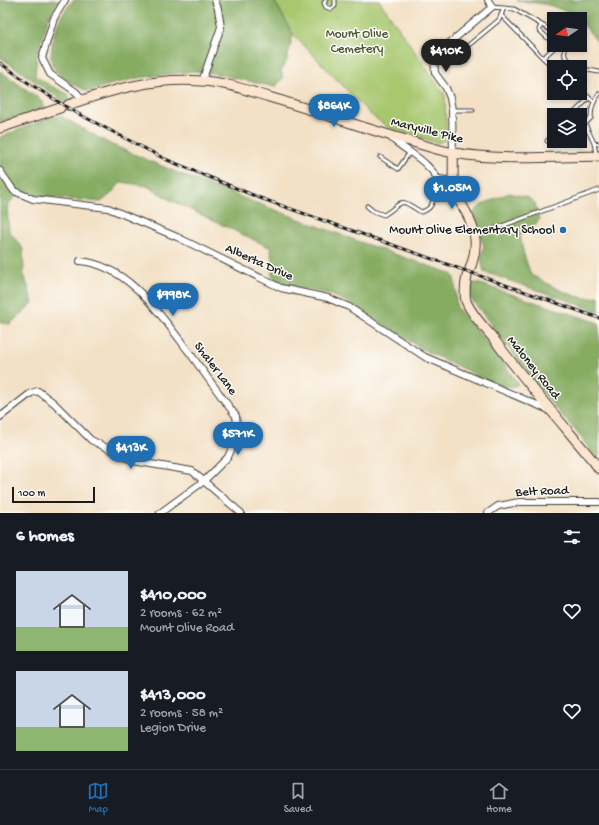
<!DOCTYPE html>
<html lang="en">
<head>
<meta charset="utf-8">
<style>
	:root { --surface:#171b24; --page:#242831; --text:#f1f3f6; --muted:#9ea1a6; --line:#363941; --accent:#1f6fb2 }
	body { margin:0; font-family:"Gochi Hand",sans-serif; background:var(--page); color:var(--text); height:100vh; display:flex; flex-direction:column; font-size:15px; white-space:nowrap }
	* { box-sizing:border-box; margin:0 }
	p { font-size:13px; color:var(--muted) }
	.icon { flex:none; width:22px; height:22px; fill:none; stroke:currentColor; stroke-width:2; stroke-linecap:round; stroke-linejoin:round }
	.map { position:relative; height:513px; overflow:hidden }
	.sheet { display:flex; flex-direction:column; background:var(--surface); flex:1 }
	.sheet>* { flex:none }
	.needle { width:26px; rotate:257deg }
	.fabs { position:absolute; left:547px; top:12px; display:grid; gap:8px }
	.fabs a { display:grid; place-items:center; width:40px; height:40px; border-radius:0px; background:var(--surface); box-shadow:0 2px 6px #0003; font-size:20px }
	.scale { position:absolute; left:12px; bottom:10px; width:83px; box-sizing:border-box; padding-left:4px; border:2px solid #1c1c1c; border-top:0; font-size:11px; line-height:14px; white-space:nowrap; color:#1c1c1c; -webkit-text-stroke:3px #fdfcf7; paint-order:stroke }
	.price { position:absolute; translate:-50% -34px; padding:0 9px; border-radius:14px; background:var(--accent); color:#fff; font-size:13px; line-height:26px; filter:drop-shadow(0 1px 2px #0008) }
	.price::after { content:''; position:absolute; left:50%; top:24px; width:12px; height:9px; margin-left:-6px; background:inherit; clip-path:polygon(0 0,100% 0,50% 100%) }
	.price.on { background:#222; color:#fff }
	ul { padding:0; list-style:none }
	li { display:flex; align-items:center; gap:12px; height:100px; padding:0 16px }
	li span { display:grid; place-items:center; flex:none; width:112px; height:80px; border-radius:0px; color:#555 }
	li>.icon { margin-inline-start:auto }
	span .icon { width:48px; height:48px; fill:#fffc; stroke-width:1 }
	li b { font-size:17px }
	h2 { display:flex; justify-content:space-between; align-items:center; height:48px; padding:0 16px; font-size:17px }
	.tabs { display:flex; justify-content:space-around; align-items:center; height:56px; border-top:1px solid var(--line); background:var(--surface); font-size:11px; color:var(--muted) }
	.tabs a { display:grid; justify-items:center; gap:2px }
	.tabs .on { color:var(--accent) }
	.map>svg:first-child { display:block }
</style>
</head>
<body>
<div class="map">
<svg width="599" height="513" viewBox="0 0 599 513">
	<rect width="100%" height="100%" fill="#fdfcf7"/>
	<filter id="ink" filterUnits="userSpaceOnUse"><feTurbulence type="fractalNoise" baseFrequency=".025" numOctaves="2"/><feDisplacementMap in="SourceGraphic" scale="8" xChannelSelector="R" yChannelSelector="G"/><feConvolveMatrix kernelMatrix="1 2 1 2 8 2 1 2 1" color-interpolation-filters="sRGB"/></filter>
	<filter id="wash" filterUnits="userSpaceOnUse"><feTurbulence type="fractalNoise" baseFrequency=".012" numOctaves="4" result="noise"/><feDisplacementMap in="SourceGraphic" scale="16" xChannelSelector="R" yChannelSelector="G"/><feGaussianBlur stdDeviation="0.9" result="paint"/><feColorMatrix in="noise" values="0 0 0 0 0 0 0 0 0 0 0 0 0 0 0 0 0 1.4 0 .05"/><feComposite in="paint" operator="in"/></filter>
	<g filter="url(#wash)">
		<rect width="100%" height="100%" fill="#f3e0c5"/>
		<path fill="#a8c870" stroke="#627246" d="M274,0h105l66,95 1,36 -2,9 -6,3 -49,-15 -19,-14 -77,-80z"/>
		<g fill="#86ac62" stroke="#51643f">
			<path d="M0,0h59l-11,19 -11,36 -2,21 18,11 15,7 2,6 -5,2c-22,-14 -43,-30 -65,-45z"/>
			<path d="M73,0h201l19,34 -6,26 -6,11 2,7 -8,9 -62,-14 -20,-2 -56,7 -32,8 -16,6c-11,-5 -33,-16 -37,-28 -3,-10 2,-31 6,-41 3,-8 10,-16 15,-23z"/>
			<path d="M517,0h82v44l-23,-29 -27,-10z"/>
			<path d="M0,71l41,29 5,8 -46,14z"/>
			<path d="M61,116l49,28 75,32 175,66 92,32c6,11 2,22 5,34l44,51 17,25 -6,3 -19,-4 -67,-32 -79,-49 -17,-8 -37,-7 -14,-4 -7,-8 -1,-27 -97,-46 -27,-16 -26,-4 -10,12 -10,8 -61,-6 -20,-6 -13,17 2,24 14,18 1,25 9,29 -23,21 -10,-1v-186l49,-19z"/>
			<path d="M509,193l18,4 8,6 4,17 -7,8 -12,7 4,20 7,20c17,8 50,30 68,21v16l-24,-9 -91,-31 -3,-15 3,-11 -8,-22 -2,-12 7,-7z"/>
			<path d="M477,283l122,40v138l-24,-31 -19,-21 -87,-113 3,-12z"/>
		</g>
	</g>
	<g filter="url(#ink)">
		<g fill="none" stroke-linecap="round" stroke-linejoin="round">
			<defs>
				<g id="lane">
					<path d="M326,0l-2,3 2,4 5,2 4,-3v-6"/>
					<path d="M492,7l22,2 40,23"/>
					<path d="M501,15l42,43 13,-12 -1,-1"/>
					<path d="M541,25l-2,5 15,14"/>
					<path d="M564,45l1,12 13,10"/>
					<path d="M444,48l9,10 46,-38 5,-12"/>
					<path d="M543,58l11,10"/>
					<path d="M580,69l2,2 6,-1 11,2"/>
					<path d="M580,90l13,11"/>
					<path d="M452,110h21"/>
					<path d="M572,115l17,-17"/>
					<path d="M580,130l5,-6"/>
					<path d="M554,134l-7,7 11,2 9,-2"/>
					<path d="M594,143l-9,-19 6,-6c0,-10 2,-16 8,-24"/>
					<path d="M596,154l-2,-11 5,1"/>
					<path d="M380,157l18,12 12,-17"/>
					<path d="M367,206l6,5 11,4c22,-14 13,-18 37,-3 17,-4 11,-21 16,-34"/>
					<path d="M475,236l124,-46"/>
				</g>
				<g id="street">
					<path d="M65,0l-11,18 -12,40 8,16 26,18 7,8"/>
					<path d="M202,81l19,-54 -3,-18 -3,-9"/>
					<path d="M389,136c17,16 36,22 49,43l16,2"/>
					<path d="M453,153l-1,-43 -2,-12 -4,-10 -11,-15 -1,-17 58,-49 -4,-7"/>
					<path d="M0,171l14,20 19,8 75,9 69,29 104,51 47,10 21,9 76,50 124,53"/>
					<path d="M80,261c49,4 82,56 109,91 16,22 31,43 47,64l2,18 -10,23 -24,24 -44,32"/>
					<path d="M0,417l31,-24 7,-2 16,12 37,37 42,21 59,10 49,42"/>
					<path d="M488,513l10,-7 21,-4h80"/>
				</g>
				<g id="secondary">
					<path d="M68,105c43,-15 87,-28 133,-24 23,1 46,9 68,16 48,14 96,32 144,45 14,4 27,9 41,11 48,8 97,4 145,3"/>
					<path d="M0,128l60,-20"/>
					<path d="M453,153c1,11 -1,27 1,37 3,8 8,15 12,22 11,21 12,35 4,57"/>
					<path d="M467,276c-2,9 -3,16 -1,25 5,13 18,26 27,37 32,43 67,83 101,124l5,7"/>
				</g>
			</defs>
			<use href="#lane" stroke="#3c3935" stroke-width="5"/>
			<use href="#street" stroke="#3c3935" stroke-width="8"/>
			<use href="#secondary" stroke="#3c3935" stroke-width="11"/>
			<use href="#lane" stroke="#fff" stroke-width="3"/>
			<use href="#street" stroke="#fff" stroke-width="6"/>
			<use href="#secondary" stroke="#fce5cf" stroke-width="9"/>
			<defs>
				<path id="rail" d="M0,63l27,19 46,29 92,48 95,39 339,120"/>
			</defs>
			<use href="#rail" stroke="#1c1c1c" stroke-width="3"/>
			<use href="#rail" stroke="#fdfcf7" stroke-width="1.5" stroke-dasharray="4.5" stroke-linecap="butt"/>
		</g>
	</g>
	<circle fill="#1f6fb2" stroke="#fdfcf7" stroke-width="1.5" cx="563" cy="230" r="4"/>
	<g text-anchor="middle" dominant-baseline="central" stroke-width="3" stroke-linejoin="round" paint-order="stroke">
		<g font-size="13" fill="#4d5839" stroke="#fdfcf7">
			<text x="357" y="34">Mount Olive<tspan x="357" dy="15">Cemetery</tspan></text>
		</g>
		<g font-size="13" fill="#1c1c1c" stroke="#fdfcf7">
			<text transform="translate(427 131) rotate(14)">Maryville Pike</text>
			<text transform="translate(259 263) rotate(24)">Alberta Drive</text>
			<text transform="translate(533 368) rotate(51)">Maloney Road</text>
			<text transform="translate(215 369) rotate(53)">Shaler Lane</text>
			<text transform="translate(542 492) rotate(-2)">Belt Road</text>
		</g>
		<g font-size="13" fill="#1c1c1c" stroke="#fdfcf7" text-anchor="end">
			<text x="555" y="230">Mount Olive Elementary School</text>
		</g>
	</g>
</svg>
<div class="fabs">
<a><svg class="needle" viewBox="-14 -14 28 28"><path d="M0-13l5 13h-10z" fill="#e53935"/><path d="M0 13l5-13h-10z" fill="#9ea1a6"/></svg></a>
<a><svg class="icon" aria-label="locate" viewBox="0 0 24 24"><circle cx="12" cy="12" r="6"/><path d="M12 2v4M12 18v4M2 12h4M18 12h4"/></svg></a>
<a><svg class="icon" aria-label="layers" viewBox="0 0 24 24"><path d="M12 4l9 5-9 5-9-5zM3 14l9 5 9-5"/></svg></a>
</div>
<div class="scale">100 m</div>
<b class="price on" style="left:446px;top:73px">$410K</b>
<b class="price" style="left:334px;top:128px">$864K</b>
<b class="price" style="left:452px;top:210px">$1.05M</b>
<b class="price" style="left:173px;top:317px">$998K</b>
<b class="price" style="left:238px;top:456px">$571K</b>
<b class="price" style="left:131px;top:470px">$413K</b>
</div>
<section class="sheet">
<h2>6 homes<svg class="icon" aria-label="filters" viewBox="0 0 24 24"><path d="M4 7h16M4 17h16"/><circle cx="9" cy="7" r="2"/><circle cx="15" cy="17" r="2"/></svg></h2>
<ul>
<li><span style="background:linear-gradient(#c9d6e8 70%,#8fb573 0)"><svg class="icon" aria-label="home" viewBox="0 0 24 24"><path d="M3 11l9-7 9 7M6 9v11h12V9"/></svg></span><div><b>$410,000</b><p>2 rooms · 62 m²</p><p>Mount Olive Road</p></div><svg class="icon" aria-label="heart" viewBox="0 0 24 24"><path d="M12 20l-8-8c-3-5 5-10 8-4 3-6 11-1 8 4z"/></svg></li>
<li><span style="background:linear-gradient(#c9d6e8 70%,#8fb573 0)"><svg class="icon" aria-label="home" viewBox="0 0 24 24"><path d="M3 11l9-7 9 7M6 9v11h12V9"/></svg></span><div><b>$413,000</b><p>2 rooms · 58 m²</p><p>Legion Drive</p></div><svg class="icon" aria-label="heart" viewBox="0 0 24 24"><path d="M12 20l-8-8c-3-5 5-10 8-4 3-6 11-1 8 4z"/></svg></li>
</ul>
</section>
<nav class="tabs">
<a class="on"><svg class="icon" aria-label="map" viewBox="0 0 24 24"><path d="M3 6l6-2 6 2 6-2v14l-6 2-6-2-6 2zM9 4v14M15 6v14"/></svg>Map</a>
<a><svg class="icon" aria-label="saved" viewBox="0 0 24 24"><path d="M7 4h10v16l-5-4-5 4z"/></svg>Saved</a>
<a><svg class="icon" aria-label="home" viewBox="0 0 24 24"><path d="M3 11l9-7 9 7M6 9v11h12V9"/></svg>Home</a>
</nav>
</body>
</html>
